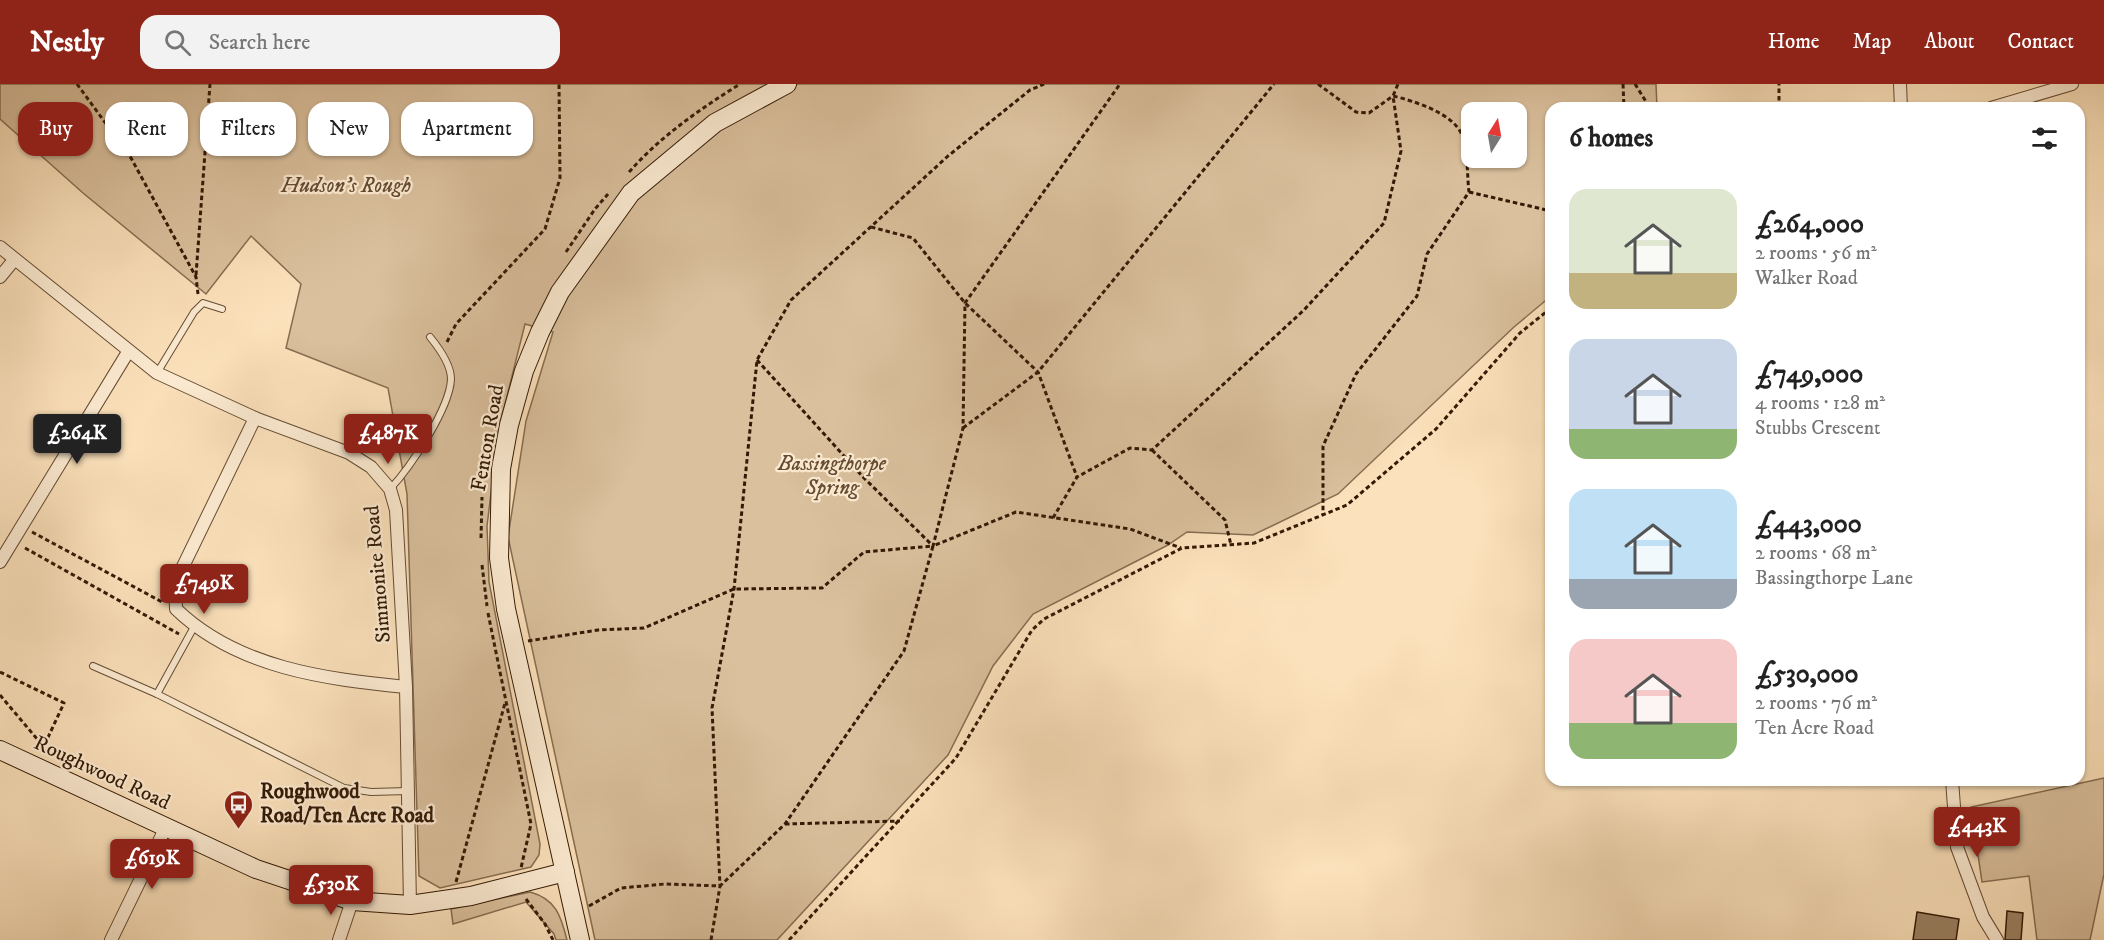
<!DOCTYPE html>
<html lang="en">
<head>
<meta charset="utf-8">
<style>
	:root { --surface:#fff; --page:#f2f2f2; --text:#222; --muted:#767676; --accent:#8f2418 }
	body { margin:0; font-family:"IM FELL DW Pica",serif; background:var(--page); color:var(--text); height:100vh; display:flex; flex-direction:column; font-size:22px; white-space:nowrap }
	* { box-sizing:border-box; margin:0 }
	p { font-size:20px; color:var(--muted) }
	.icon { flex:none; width:33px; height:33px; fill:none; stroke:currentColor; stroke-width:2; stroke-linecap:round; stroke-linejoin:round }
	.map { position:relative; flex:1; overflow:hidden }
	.drawer { position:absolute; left:1545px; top:18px; width:540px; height:684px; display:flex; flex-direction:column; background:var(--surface); border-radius:18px; box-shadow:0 2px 4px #0004 }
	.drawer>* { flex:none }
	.hud { position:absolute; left:18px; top:18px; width:570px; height:54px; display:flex; gap:12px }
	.needle { width:39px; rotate:11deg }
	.tools { position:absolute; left:1461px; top:18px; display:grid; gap:12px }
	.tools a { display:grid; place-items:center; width:66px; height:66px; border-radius:12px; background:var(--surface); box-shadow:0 2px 4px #0004; font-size:30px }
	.price { position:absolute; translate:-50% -51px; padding:0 14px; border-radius:6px; background:var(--accent); color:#fff; font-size:20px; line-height:39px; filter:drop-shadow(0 2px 3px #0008) }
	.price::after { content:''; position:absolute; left:50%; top:36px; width:18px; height:14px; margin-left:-9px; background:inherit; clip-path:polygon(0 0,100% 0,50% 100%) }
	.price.active { background:#222; color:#fff }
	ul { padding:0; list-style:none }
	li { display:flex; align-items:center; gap:18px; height:150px; padding:0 24px }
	li span { display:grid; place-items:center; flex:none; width:168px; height:120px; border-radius:18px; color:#555 }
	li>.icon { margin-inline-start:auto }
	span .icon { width:72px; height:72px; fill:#fffc; stroke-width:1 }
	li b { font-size:26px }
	h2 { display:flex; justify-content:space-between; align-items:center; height:72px; padding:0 24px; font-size:26px }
	.pill { padding:0 21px; border-radius:18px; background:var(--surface); box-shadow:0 2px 4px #0004; font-size:21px; line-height:54px }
	.pill.active { background:var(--accent); color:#fff }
	header { display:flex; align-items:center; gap:36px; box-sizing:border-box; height:84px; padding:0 30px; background:var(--accent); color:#fff }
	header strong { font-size:28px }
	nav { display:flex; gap:33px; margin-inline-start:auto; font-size:21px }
	.search { width:420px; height:54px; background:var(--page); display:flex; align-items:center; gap:15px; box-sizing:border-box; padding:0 21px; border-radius:18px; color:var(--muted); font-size:22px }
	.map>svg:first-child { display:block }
</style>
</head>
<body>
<header>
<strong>Nestly</strong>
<div class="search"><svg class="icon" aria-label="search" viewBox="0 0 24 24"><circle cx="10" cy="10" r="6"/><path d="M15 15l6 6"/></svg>Search here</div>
<nav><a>Home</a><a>Map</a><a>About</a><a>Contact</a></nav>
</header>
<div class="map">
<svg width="2104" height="856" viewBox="0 0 2104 856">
	<rect width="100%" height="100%" fill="#fce2bc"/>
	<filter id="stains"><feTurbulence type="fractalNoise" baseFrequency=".00333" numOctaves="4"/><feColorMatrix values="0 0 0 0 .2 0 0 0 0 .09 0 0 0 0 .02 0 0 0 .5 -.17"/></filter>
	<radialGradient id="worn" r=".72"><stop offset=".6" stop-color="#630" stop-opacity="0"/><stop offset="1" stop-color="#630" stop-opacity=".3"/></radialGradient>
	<g fill="#dac09d" stroke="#866d51" stroke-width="1.5" fill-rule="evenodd">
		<path d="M0,0h1656l1,24h-106v188l-37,31 -176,167 -85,41 -66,-3 -19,13 -135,69 -40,52 -45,89 -171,185h-182l-87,-403 18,-116 27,-89 -28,-8 -26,104 -12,98 2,56 51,262 -1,11 -8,12 -91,21 -21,-12 -12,-382 -19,-106 -102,-40 15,-64 -50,-48 -45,58 -123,-101 -83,-74zM1472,28h44v46h-44z"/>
		<path d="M2104,694v96l-14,66h-53l-8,-64 -47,6 -11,-75z"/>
		<path d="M530,808c26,7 31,24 37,48h-11l-2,-6 -28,-32 -73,22 -2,-15z"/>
	</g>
	<g fill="#9c8264" stroke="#331a05" stroke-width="1.5">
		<path d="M2007,827l16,2 -2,27h-16z"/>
		<path d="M1917,828l42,7 -3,21h-43z"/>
	</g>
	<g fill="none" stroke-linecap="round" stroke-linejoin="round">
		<defs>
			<g id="lane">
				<path d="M157,289l37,-61 9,-9 19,6"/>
				<path d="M390,405c20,-21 60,-81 61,-110 0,-15 -12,-31 -21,-42"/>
				<path d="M93,582l64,28 187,94 27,4 37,-1"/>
				<path d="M157,610l37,-67"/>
			</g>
			<g id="street">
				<path d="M1900,0l1,24"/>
				<path d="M1991,24l81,-24"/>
				<path d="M0,163l157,126 98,45 94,35 22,14 19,22 6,21 10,177 4,218"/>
				<path d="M0,193l14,-17"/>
				<path d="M255,334l-80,165 1,26c61,59 149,70 230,78"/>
				<path d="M0,478l128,-210"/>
				<path d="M1952,696l5,67 26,70 14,23"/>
				<path d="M111,856l55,-113"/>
				<path d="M339,856l13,-39"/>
			</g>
			<g id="secondary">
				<path d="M0,666l256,119 96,32 58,4 61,-9 94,-24"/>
				<path d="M580,856l-74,-331 -7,-51 2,-89 8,-44 15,-54 16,-39 20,-40 71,-99 84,-70 72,-39"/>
			</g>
		</defs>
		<use href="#lane" stroke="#654c33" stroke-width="8"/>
		<use href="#street" stroke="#654c33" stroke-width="14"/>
		<use href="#secondary" stroke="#331a05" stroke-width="20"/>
		<g stroke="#331a05" stroke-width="3" stroke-dasharray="4.5 3" stroke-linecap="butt">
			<path d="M77,0l54,74 65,119 2,17"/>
			<path d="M1318,0l38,28 13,1 24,-17c21,5 60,17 69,39 6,13 5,42 7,57l-42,62 -10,42 -61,78 -33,72v69"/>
			<path d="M1623,0l1,24"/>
			<path d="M1635,0l15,24"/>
			<path d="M1779,24v-24"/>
			<path d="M629,88c32,-36 71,-63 111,-88"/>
			<path d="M1469,108l82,19"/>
			<path d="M871,143l42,11 52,65 73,69 39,105"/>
			<path d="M566,168l29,-43 13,-15"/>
			<path d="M196,191l14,-191"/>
			<path d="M447,258l9,-18 89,-95 15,-51 -1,-94"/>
			<path d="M757,276l107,118 69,68 30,-118 2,-125 155,-219"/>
			<path d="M963,344l75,-56 236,-288"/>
			<path d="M1152,366l73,70 6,25"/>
			<path d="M1053,434l24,-41 53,-29 22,2 152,-140 80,-87 17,-72 -8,-55 5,-12"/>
			<path d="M32,448l132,71"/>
			<path d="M481,454l1,-41"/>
			<path d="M25,464l154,86"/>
			<path d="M482,481l5,41"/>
			<path d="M488,529l43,211 -10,44"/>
			<path d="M528,557l70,-11 46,-2 90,-39 88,-1 42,-36 69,-6"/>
			<path d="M0,588l64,31 -20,43"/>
			<path d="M0,611l43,51"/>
			<path d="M785,740l115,-3"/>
			<path d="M456,798l49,-179"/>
			<path d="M526,815l19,25 8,16"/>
			<path d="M589,822l32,-18 44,-4 55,2 65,-62 119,-173 29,-105 83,-34 114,17 51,19"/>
			<path d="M711,856l9,-54 -8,-178 22,-119 23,-229 34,-60 157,-144 82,-66 14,-6"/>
			<path d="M789,856l167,-182 76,-128 12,-11 138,-71 72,-5 93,-38 89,-76 84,-96 31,-25"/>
		</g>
		<use href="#lane" stroke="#fdecd3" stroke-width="6"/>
		<use href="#street" stroke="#fdecd3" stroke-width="12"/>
		<use href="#secondary" stroke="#fdecd3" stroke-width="18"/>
	</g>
	<defs>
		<symbol id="bus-pin" viewBox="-11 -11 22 30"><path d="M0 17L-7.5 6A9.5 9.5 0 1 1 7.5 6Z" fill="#8f2418" stroke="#fdecd3"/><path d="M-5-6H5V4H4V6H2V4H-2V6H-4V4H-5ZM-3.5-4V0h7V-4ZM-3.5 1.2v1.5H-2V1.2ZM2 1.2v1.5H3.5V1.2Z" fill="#fff"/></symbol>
	</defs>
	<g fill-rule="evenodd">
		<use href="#bus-pin" x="222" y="704" width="33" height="45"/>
	</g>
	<g text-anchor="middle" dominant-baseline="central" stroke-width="4.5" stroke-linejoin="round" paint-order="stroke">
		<g font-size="21" font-style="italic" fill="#654c33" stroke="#fdecd3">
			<text x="346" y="102">Hudson's Rough</text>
			<text x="832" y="380">Bassingthorpe<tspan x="832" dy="24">Spring</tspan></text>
		</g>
		<g font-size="21" fill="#331a05" stroke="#fdecd3">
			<text transform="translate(488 354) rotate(-80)">Fenton Road</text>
			<text transform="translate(378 490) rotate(-95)">Simmonite Road</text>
			<text transform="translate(102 689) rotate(25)">Roughwood Road</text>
		</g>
		<g font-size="21" font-weight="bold" fill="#331a05" stroke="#fdecd3" text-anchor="start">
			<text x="260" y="708">Roughwood<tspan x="260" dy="24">Road/Ten Acre Road</tspan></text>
		</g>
	</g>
	<rect width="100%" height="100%" filter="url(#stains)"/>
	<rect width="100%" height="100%" fill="url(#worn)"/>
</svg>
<div class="tools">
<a><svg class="needle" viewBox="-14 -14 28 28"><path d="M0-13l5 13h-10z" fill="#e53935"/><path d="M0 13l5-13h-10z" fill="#767676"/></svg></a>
</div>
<b class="price active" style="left:77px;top:381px">£264K</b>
<b class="price" style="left:388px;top:381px">£487K</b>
<b class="price" style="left:204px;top:531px">£749K</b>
<b class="price" style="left:1977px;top:774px">£443K</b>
<b class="price" style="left:152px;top:806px">£619K</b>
<b class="price" style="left:331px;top:832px">£530K</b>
<div class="hud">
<a class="pill active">Buy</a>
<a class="pill">Rent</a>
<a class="pill">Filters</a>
<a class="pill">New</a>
<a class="pill">Apartment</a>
</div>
<section class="drawer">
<h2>6 homes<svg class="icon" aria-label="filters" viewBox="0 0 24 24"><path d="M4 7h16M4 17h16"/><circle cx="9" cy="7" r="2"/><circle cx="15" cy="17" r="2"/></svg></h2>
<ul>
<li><span style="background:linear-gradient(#dfe7d0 70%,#c2b280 0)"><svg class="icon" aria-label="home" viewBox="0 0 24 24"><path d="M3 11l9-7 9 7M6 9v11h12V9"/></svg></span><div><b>£264,000</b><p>2 rooms · 56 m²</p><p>Walker Road</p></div></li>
<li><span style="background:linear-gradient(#c9d6e8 75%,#8fb573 0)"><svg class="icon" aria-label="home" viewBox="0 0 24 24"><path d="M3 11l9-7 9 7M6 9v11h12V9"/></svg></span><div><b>£749,000</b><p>4 rooms · 128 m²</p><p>Stubbs Crescent</p></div></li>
<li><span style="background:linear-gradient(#bfe0f5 75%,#9aa5b1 0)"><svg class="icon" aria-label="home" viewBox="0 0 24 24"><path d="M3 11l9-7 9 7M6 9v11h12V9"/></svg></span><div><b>£443,000</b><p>2 rooms · 68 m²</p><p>Bassingthorpe Lane</p></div></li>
<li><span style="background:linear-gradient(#f6c9c9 70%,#8fb573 0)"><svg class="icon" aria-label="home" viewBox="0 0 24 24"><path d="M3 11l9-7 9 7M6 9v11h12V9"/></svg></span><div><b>£530,000</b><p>2 rooms · 76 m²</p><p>Ten Acre Road</p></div></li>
</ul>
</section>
</div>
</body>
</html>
